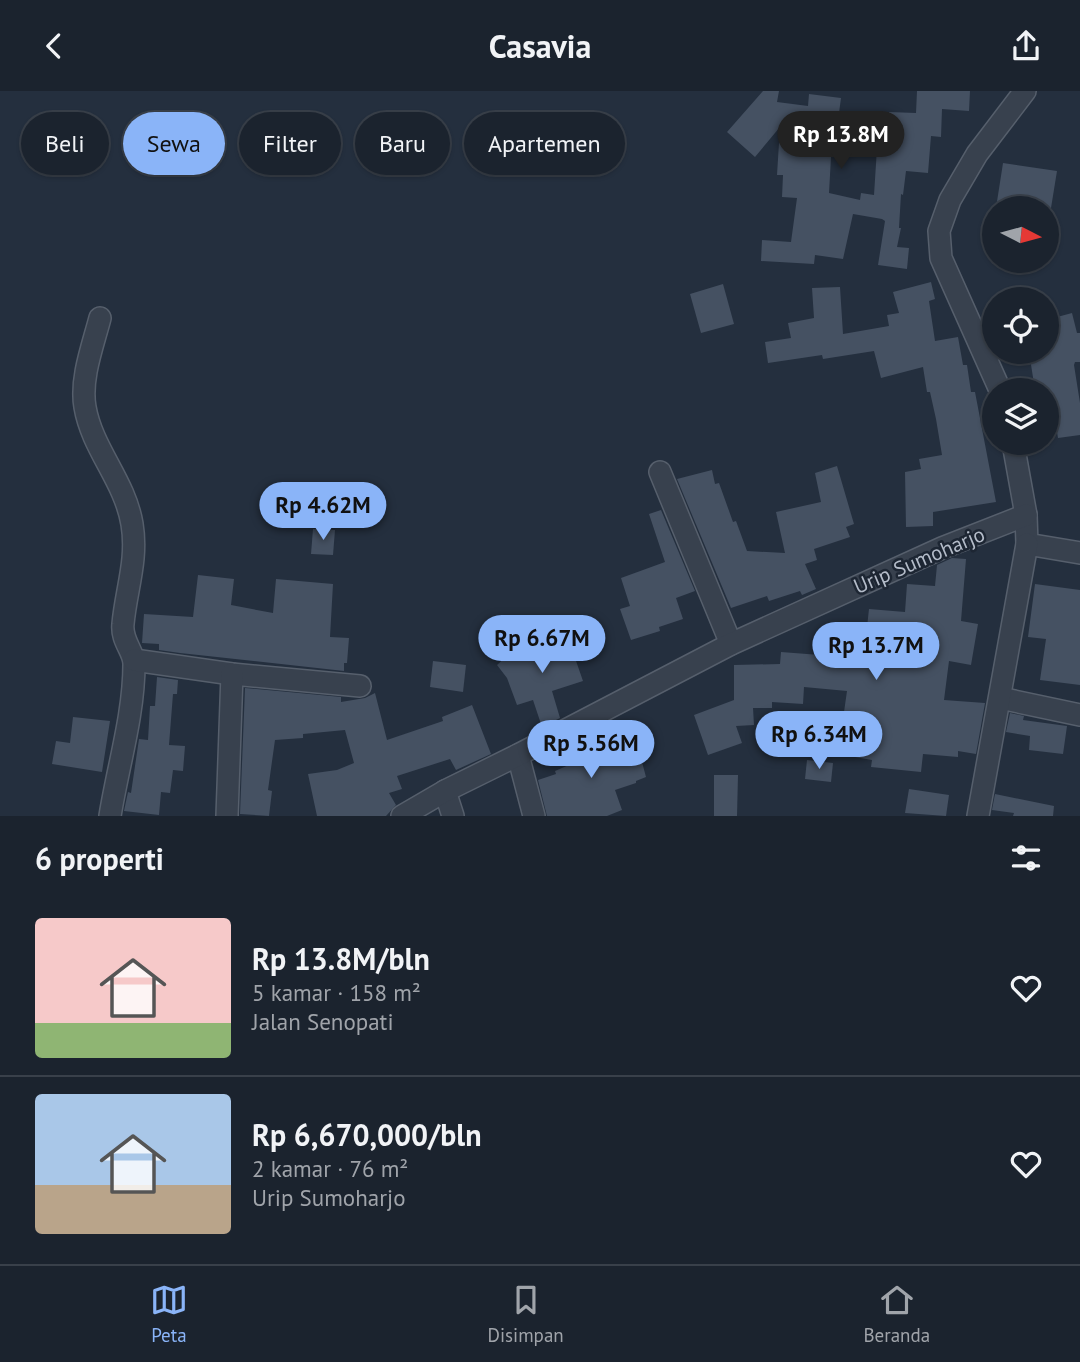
<!DOCTYPE html>
<html lang="id">
<head>
<meta charset="utf-8">
<style>
	:root { --surface:#1b232e; --page:#242b36; --text:#f1f3f6; --muted:#a0a4aa; --line:#39404a; --accent:#8ab4f8 }
	body { margin:0; font-family:"PT Sans",sans-serif; background:var(--page); color:var(--text); height:100vh; display:flex; flex-direction:column; font-size:26px; white-space:nowrap }
	* { box-sizing:border-box; margin:0 }
	p { font-size:23px; color:var(--muted) }
	.icon { flex:none; width:38px; height:38px; fill:none; stroke:currentColor; stroke-width:2; stroke-linecap:round; stroke-linejoin:round }
	.map { position:relative; height:725px; overflow:hidden }
	.drawer { display:flex; flex-direction:column; background:var(--surface); flex:1 }
	.drawer>* { flex:none }
	.banner { position:absolute; left:21px; top:21px; width:700px; height:63px; display:flex; gap:14px }
	.needle { width:46px; rotate:96deg }
	.buttons { position:absolute; left:982px; top:105px; display:grid; gap:14px }
	.buttons a { display:grid; place-items:center; width:77px; height:77px; border-radius:50%; background:var(--surface); box-shadow:0 2px 5px #0004,0 0 0 2px var(--line); font-size:35px }
	.price { position:absolute; translate:-50% -60px; padding:0 16px; border-radius:24px; background:var(--accent); color:#111; font-size:23px; line-height:46px; filter:drop-shadow(0 2px 4px #0008) }
	.price::after { content:''; position:absolute; left:50%; top:42px; width:21px; height:16px; margin-left:-10px; background:inherit; clip-path:polygon(0 0,100% 0,50% 100%) }
	.price.on { background:#222; color:#fff }
	ul { padding:0; list-style:none }
	li { display:flex; align-items:center; gap:21px; height:175px; padding:0 35px }
	li+li { border-top:2px solid var(--line) }
	li span { display:grid; place-items:center; flex:none; width:196px; height:140px; border-radius:7px; color:#555 }
	li>.icon { margin-inline-start:auto }
	span .icon { width:84px; height:84px; fill:#fffc; stroke-width:1 }
	li b { font-size:30px }
	h2 { display:flex; justify-content:space-between; align-items:center; height:84px; padding:0 35px; font-size:30px }
	.tag { padding:0 24px; border-radius:32px; background:var(--surface); box-shadow:0 2px 5px #0004,0 0 0 2px var(--line); font-size:24px; line-height:63px }
	.tag.on { background:var(--accent); color:#111 }
	header { display:flex; justify-content:space-between; align-items:center; height:91px; padding:0 35px; background:var(--surface); font-size:32px; font-weight:800 }
	.menu { display:flex; justify-content:space-around; align-items:center; height:98px; border-top:2px solid var(--line); background:var(--surface); font-size:19px; color:var(--muted) }
	.menu a { display:grid; justify-items:center; gap:4px }
	.menu .on { color:var(--accent) }
	.map>svg:first-child { display:block }
</style>
</head>
<body>
<header><svg class="icon" aria-label="back" viewBox="0 0 24 24"><path d="M15 5l-7 7 7 7"/></svg>Casavia<svg class="icon" aria-label="share" viewBox="0 0 24 24"><path d="M12 15V3M7 8l5-5 5 5M5 13v7h14v-7"/></svg></header>
<div class="map">
<svg width="1080" height="725" viewBox="0 0 1080 725">
	<rect width="100%" height="100%" fill="#242f3e"/>
	<g fill="#455162">
		<path d="M763,0h16l-2,11 31,4 1,-12 32,4 -4,30 -15,-2 -6,30 15,1 -2,36 31,7 1,-7 13,2 3,-47 10,1 2,-37 27,1 1,-22h53l-1,20 -27,-2 -1,28 -10,-1 -3,37 -22,-2 -3,24 -2,-1 -2,34h2l-4,19 12,1 -2,21 -29,-4 7,-44 -3,-2 -29,-5 -10,45 -28,-4 -1,9 -53,-3 1,-21 29,2 6,-44 -15,-1 1,-22h-6l3,-48 -25,30 -28,-25z"/>
		<path d="M1003,72l54,8 -6,37h-55z"/>
		<path d="M931,191l4,17 -6,2 6,40 23,-4 5,28h4l4,27h4l21,110 -63,10v14l-27,1 -1,-55 16,-3 -2,-10 23,-4 -6,-36 -6,-27h-3l-4,-25 -42,11 -7,-27 -51,8 -1,-4 -54,8 -3,-21 26,-4 -3,-15 26,-5 -2,-30 28,-1 3,47 46,-8 -2,-11 12,-2 -6,-21z"/>
		<path d="M723,193l11,40 -33,9 -11,-39z"/>
		<path d="M1072,222l5,20h3v29h-5l-1,3 6,38v32l-22,3 -6,-35 -6,1v-14h-11l-6,-38h17v-32z"/>
		<path d="M837,375l17,58 -8,3 4,10 -36,12 3,11 -12,4 11,25 -14,6 -2,-4 -31,10 -2,-5 -36,12 -54,-129 35,-9 3,14 4,-1 14,39 3,-1 11,30 38,2 -9,-41 45,-10 -6,-29z"/>
		<path d="M661,419l34,81 -19,7 7,21 -24,8 1,4 -29,9 -11,-31 10,-3 -9,-28 44,-16 -16,-48z"/>
		<path d="M313,438l22,1 -2,25 -22,-1z"/>
		<path d="M952,467l14,1 -5,62 17,3 -7,41 -22,-4 -5,39 41,3 -9,51 -18,-3v6l-35,-3 -2,18 -50,-5 1,-7 -34,-6 9,-63 -43,-4 -1,17 -31,-2v6h-19l1,17 -18,1 6,17 -34,12 -14,-40 40,-15v-35l46,-1 1,-12 39,3 2,-22 29,2v-8h16l2,-18 36,3 2,-28 28,2 2,-21z"/>
		<path d="M198,484l36,4 -3,26 42,8 3,-34 57,5 -3,53 19,1 -2,25h-3v8l-164,-18 -21,-3v-6l-17,-1 2,-29 49,3z"/>
		<path d="M1035,493l45,6v95l-40,-5 6,-41 -18,-2z"/>
		<path d="M559,537l11,32 5,-2 8,23 -31,10 8,27 -18,9 -9,-27 -16,5 -10,-27 -10,-13 11,-10 4,4 33,-11 -4,-14z"/>
		<path d="M433,570l33,4 -3,27 -33,-5z"/>
		<path d="M157,586l21,3 -1,14h-4l-4,51 16,1 -2,25 -10,-1 -3,23 -9,-1 -2,23 -35,-4 4,-19 3,1 8,-54 9,1 2,-34h5z"/>
		<path d="M245,597l96,9v5l24,-4 10,-5 12,47 56,-19 -1,-4 30,-12 19,49 -35,16 -6,-11 -53,17 5,13 -13,4 7,12 -10,11h-69l-9,-42 29,-4 17,-7 -9,-33 -42,4v4l-28,2 -7,50 4,1 -3,25 -29,-2z"/>
		<path d="M1010,622l14,3 -1,4 44,6 -4,28 -34,-4 1,-14 -24,-4z"/>
		<path d="M73,626l37,4 -8,51 -50,-8 4,-23 14,2z"/>
		<path d="M597,640l11,25 30,-9 8,30 -10,4v2l-21,7 7,20 -15,6h-60l-9,-36 18,-6 -1,-3 23,-10 -8,-18z"/>
		<path d="M807,669l26,3 -2,19 -26,-3z"/>
		<path d="M714,684h24l-1,41h-23z"/>
		<path d="M909,698l40,6 -3,21 -41,-3z"/>
		<path d="M995,703l59,12 -1,10h-40l1,-3 -22,-3z"/>
	</g>
	<g fill="none" stroke-linecap="round" stroke-linejoin="round">
		<defs>
			<g id="street">
				<path d="M100,227c-7,27 -20,61 -15,89 7,42 40,74 47,117 6,36 -6,66 -9,100 -2,17 11,27 11,40 0,51 -16,102 -24,152"/>
				<path d="M1000,299l-59,-132 -2,-27 11,-31 27,-46 48,-63"/>
				<path d="M1013,352l13,72 1,29 53,9"/>
				<path d="M660,381l71,172"/>
				<path d="M134,569l98,14 128,12"/>
				<path d="M1000,607l80,17"/>
				<path d="M518,664l16,61"/>
				<path d="M445,700l8,25"/>
				<path d="M227,725l5,-142"/>
				<path d="M402,725l43,-25 73,-36 213,-111 211,-96 84,-33"/>
				<path d="M978,725l49,-272"/>
			</g>
		</defs>
		<use href="#street" stroke="#565f6c" stroke-width="24"/>
		<use href="#street" stroke="#38414e" stroke-width="21"/>
	</g>
	<g text-anchor="middle" dominant-baseline="central" stroke-width="5" stroke-linejoin="round" paint-order="stroke">
		<g font-size="21" fill="#b4bcc9" stroke="#1d2633">
			<text transform="translate(919 469) rotate(-23)">Urip Sumoharjo</text>
		</g>
	</g>
</svg>
<div class="buttons">
<a><svg class="needle" viewBox="-14 -14 28 28"><path d="M0-13l5 13h-10z" fill="#e53935"/><path d="M0 13l5-13h-10z" fill="#a0a4aa"/></svg></a>
<a><svg class="icon" aria-label="locate" viewBox="0 0 24 24"><circle cx="12" cy="12" r="6"/><path d="M12 2v4M12 18v4M2 12h4M18 12h4"/></svg></a>
<a><svg class="icon" aria-label="layers" viewBox="0 0 24 24"><path d="M12 4l9 5-9 5-9-5zM3 14l9 5 9-5"/></svg></a>
</div>
<b class="price on" style="left:841px;top:80px">Rp 13.8M</b>
<b class="price" style="left:323px;top:451px">Rp 4.62M</b>
<b class="price" style="left:542px;top:584px">Rp 6.67M</b>
<b class="price" style="left:876px;top:591px">Rp 13.7M</b>
<b class="price" style="left:819px;top:680px">Rp 6.34M</b>
<b class="price" style="left:591px;top:689px">Rp 5.56M</b>
<div class="banner">
<a class="tag">Beli</a>
<a class="tag on">Sewa</a>
<a class="tag">Filter</a>
<a class="tag">Baru</a>
<a class="tag">Apartemen</a>
</div>
</div>
<section class="drawer">
<h2>6 properti<svg class="icon" aria-label="filters" viewBox="0 0 24 24"><path d="M4 7h16M4 17h16"/><circle cx="9" cy="7" r="2"/><circle cx="15" cy="17" r="2"/></svg></h2>
<ul>
<li><span style="background:linear-gradient(#f6c9c9 75%,#8fb573 0)"><svg class="icon" aria-label="home" viewBox="0 0 24 24"><path d="M3 11l9-7 9 7M6 9v11h12V9"/></svg></span><div><b>Rp 13.8M/bln</b><p>5 kamar · 158 m²</p><p>Jalan Senopati</p></div><svg class="icon" aria-label="heart" viewBox="0 0 24 24"><path d="M12 20l-8-8c-3-5 5-10 8-4 3-6 11-1 8 4z"/></svg></li>
<li><span style="background:linear-gradient(#a9c7e8 65%,#b9a48a 0)"><svg class="icon" aria-label="home" viewBox="0 0 24 24"><path d="M3 11l9-7 9 7M6 9v11h12V9"/></svg></span><div><b>Rp 6,670,000/bln</b><p>2 kamar · 76 m²</p><p>Urip Sumoharjo</p></div><svg class="icon" aria-label="heart" viewBox="0 0 24 24"><path d="M12 20l-8-8c-3-5 5-10 8-4 3-6 11-1 8 4z"/></svg></li>
</ul>
</section>
<nav class="menu">
<a class="on"><svg class="icon" aria-label="map" viewBox="0 0 24 24"><path d="M3 6l6-2 6 2 6-2v14l-6 2-6-2-6 2zM9 4v14M15 6v14"/></svg>Peta</a>
<a><svg class="icon" aria-label="saved" viewBox="0 0 24 24"><path d="M7 4h10v16l-5-4-5 4z"/></svg>Disimpan</a>
<a><svg class="icon" aria-label="home" viewBox="0 0 24 24"><path d="M3 11l9-7 9 7M6 9v11h12V9"/></svg>Beranda</a>
</nav>
</body>
</html>
